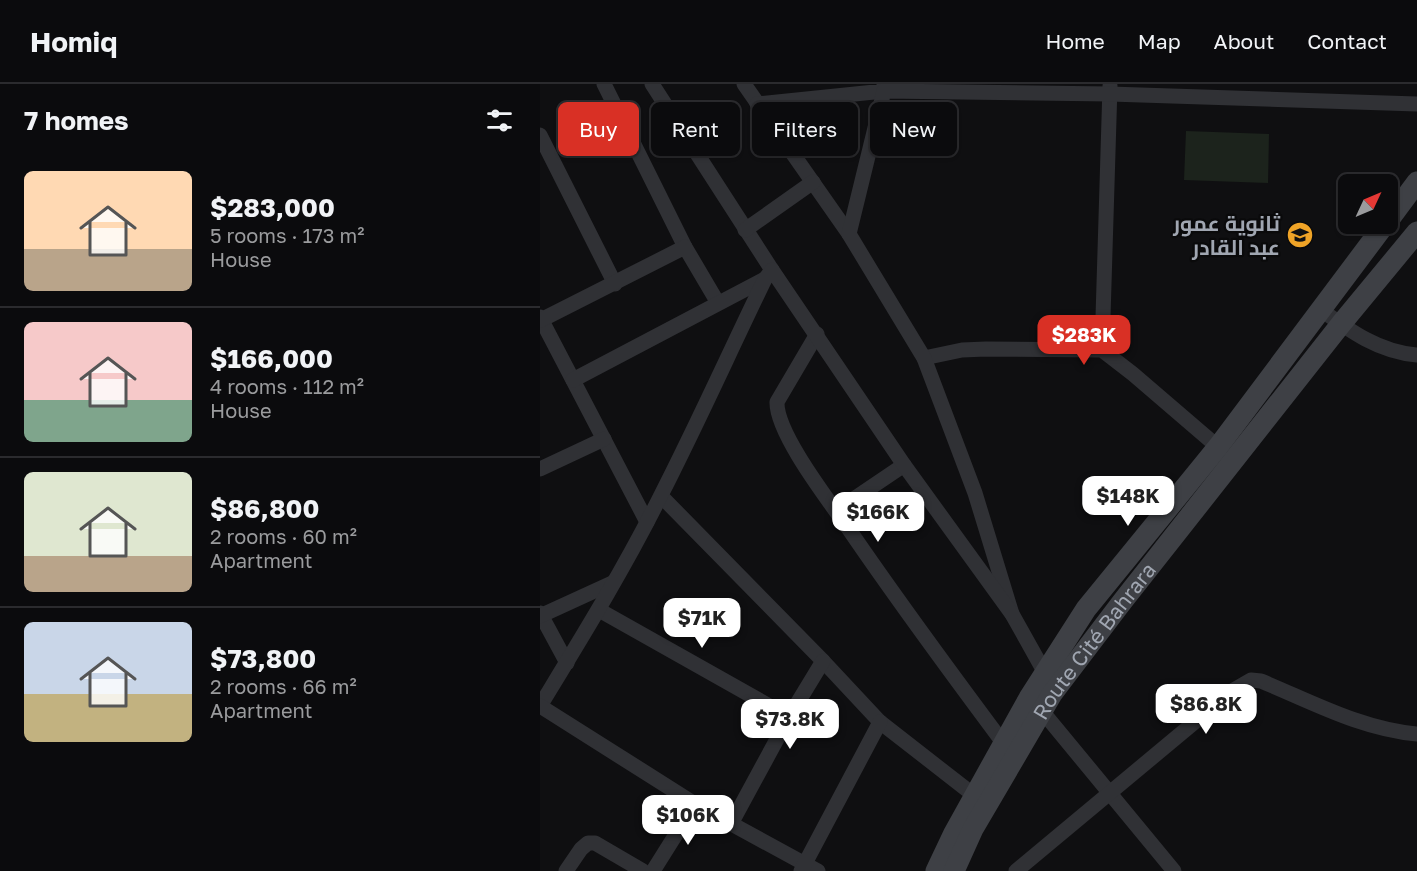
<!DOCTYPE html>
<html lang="en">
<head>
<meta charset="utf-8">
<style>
	:root { --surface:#0b0b0d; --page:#141416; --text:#f1f3f6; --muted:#9a9b9d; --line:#2b2b2e; --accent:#d93025 }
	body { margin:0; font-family:"Golos Text",Cairo,sans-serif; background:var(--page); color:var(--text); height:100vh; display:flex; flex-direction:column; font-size:22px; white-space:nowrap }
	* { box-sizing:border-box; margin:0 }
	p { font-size:20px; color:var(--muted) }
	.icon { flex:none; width:33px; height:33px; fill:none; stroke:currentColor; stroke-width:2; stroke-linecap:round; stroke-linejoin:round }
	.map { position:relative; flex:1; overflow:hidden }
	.sheet { display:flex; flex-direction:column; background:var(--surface); width:540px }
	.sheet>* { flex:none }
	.banner { position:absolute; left:18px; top:18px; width:570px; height:54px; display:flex; gap:12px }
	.needle { width:39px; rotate:46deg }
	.fabs { position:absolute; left:798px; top:90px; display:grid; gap:12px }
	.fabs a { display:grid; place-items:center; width:60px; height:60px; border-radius:9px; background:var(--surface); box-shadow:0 2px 4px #0004,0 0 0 2px var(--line); font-size:30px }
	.price { position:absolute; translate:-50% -51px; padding:0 14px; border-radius:12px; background:#fff; color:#222; font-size:20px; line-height:39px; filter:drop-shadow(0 2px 3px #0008) }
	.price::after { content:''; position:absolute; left:50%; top:36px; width:18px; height:14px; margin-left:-9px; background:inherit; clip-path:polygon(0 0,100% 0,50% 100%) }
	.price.active { background:var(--accent); color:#fff }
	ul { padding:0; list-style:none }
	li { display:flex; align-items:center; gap:18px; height:150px; padding:0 24px }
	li+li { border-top:2px solid var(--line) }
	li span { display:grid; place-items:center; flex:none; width:168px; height:120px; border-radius:9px; color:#555 }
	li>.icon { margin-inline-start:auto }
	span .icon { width:72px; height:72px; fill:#fffc; stroke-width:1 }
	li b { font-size:26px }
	h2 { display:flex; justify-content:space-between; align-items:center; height:72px; padding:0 24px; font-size:26px }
	.chip { padding:0 21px; border-radius:9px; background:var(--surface); box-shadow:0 2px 4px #0004,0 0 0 2px var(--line); font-size:21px; line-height:54px }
	.chip.active { background:var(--accent); color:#fff }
	header { display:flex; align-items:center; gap:36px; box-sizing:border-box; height:84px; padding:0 30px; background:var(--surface); border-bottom:2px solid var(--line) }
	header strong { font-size:28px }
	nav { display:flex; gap:33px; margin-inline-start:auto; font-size:21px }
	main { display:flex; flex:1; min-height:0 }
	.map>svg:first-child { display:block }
</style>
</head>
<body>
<header>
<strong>Homiq</strong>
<nav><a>Home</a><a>Map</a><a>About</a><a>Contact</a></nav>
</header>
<main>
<section class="sheet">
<h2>7 homes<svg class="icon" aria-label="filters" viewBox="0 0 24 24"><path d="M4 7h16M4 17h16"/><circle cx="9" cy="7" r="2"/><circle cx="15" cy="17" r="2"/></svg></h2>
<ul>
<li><span style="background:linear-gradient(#ffd9b3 65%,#b9a48a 0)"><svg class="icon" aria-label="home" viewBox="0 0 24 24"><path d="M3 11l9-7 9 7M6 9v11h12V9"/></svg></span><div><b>$283,000</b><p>5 rooms · 173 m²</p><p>House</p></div></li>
<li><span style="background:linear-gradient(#f6c9c9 65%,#7fa58c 0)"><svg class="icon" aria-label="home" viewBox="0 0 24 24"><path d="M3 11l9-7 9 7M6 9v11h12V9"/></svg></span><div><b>$166,000</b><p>4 rooms · 112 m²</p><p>House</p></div></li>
<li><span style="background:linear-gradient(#dfe7d0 70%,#b9a48a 0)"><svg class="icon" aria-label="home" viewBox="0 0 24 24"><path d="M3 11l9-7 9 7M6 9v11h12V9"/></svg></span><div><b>$86,800</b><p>2 rooms · 60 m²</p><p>Apartment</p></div></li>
<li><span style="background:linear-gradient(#c9d6e8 60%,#c2b280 0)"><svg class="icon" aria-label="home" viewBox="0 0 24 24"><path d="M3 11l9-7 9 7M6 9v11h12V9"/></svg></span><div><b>$73,800</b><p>2 rooms · 66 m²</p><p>Apartment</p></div></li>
</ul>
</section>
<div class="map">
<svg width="877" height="787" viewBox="0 0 877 787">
	<rect width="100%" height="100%" fill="#0f0f11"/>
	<path fill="#1c231c" d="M646,47l83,3 -1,49 -84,-3z"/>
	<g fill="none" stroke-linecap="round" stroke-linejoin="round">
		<g stroke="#303135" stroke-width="15">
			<path d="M64,0l81,163"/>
			<path d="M112,0l120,186"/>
			<path d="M204,0l105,150"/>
			<path d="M217,20l127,-13v-7"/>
			<path d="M0,51l75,149"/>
			<path d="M205,146l68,-48"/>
			<path d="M780,225c30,22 59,43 97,46"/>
			<path d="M0,233l107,205"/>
			<path d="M1,236l144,-73 33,56"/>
			<path d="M277,250l-40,68c-1,31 52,99 71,126 50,73 103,145 156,216"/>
			<path d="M562,266l8,-264"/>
			<path d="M384,274l38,-8 24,-1 116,1 31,24 85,73"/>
			<path d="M33,296l192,-101"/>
			<path d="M0,385l64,-30"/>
			<path d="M121,412l162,165 57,61 95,74"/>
			<path d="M296,427l68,-46"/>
			<path d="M59,526l190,107"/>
			<path d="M0,529l27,50"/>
			<path d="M472,530l-37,-121 -51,-135 -75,-124 35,-143 226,3 307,10"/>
			<path d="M0,532l72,-33"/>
			<path d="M0,622c42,-69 84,-137 120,-209 37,-72 70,-146 105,-218l7,-9 132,195 108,149 33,59 6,5"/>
			<path d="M0,622l155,98 123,67"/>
			<path d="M502,627l132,160"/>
			<path d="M191,740l58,-107 34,-56"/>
			<path d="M26,787l15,-22 7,-6h7l48,28"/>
			<path d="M113,787l42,-67"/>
			<path d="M261,787l79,-149"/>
			<path d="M476,787l216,-180 19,-11 10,1c51,21 100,48 156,53"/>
		</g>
		<g stroke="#3e4045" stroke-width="21">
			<path d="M848,137l29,-39"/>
			<path d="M396,787l18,-38 75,-135 57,-89 132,-162 167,-223"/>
			<path id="s1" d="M414,787l19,-42 79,-135 70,-92 219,-278 76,-92"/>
		</g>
	</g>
	<defs>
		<symbol id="school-disc" viewBox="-11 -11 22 22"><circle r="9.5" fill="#f0a427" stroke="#0a0a0b"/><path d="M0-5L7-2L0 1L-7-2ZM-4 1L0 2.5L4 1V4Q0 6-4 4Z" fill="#111"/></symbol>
	</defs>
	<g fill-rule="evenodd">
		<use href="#school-disc" x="745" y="136" width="30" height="30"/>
	</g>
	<g text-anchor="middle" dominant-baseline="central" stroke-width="4.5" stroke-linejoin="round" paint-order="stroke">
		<g font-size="21" font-weight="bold" fill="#a0a6b1" stroke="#0a0a0b" text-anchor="end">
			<text x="740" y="139">ثانوية عمور<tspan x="740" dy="24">عبد القادر</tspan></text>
		</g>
		<g font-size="21" fill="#a0a6b1" stroke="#0a0a0b">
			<text stroke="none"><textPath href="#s1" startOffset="270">Route Cité Bahrara</textPath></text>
		</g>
	</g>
</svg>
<div class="fabs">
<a><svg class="needle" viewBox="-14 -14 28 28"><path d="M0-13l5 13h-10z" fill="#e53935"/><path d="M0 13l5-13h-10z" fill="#9a9b9d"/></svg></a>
</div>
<b class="price active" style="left:544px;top:282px">$283K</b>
<b class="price" style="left:588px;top:443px">$148K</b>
<b class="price" style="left:338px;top:459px">$166K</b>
<b class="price" style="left:162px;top:565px">$71K</b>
<b class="price" style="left:666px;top:651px">$86.8K</b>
<b class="price" style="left:250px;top:666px">$73.8K</b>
<b class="price" style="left:148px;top:762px">$106K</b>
<div class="banner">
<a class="chip active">Buy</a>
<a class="chip">Rent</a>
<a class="chip">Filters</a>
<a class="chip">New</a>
</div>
</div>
</main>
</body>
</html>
